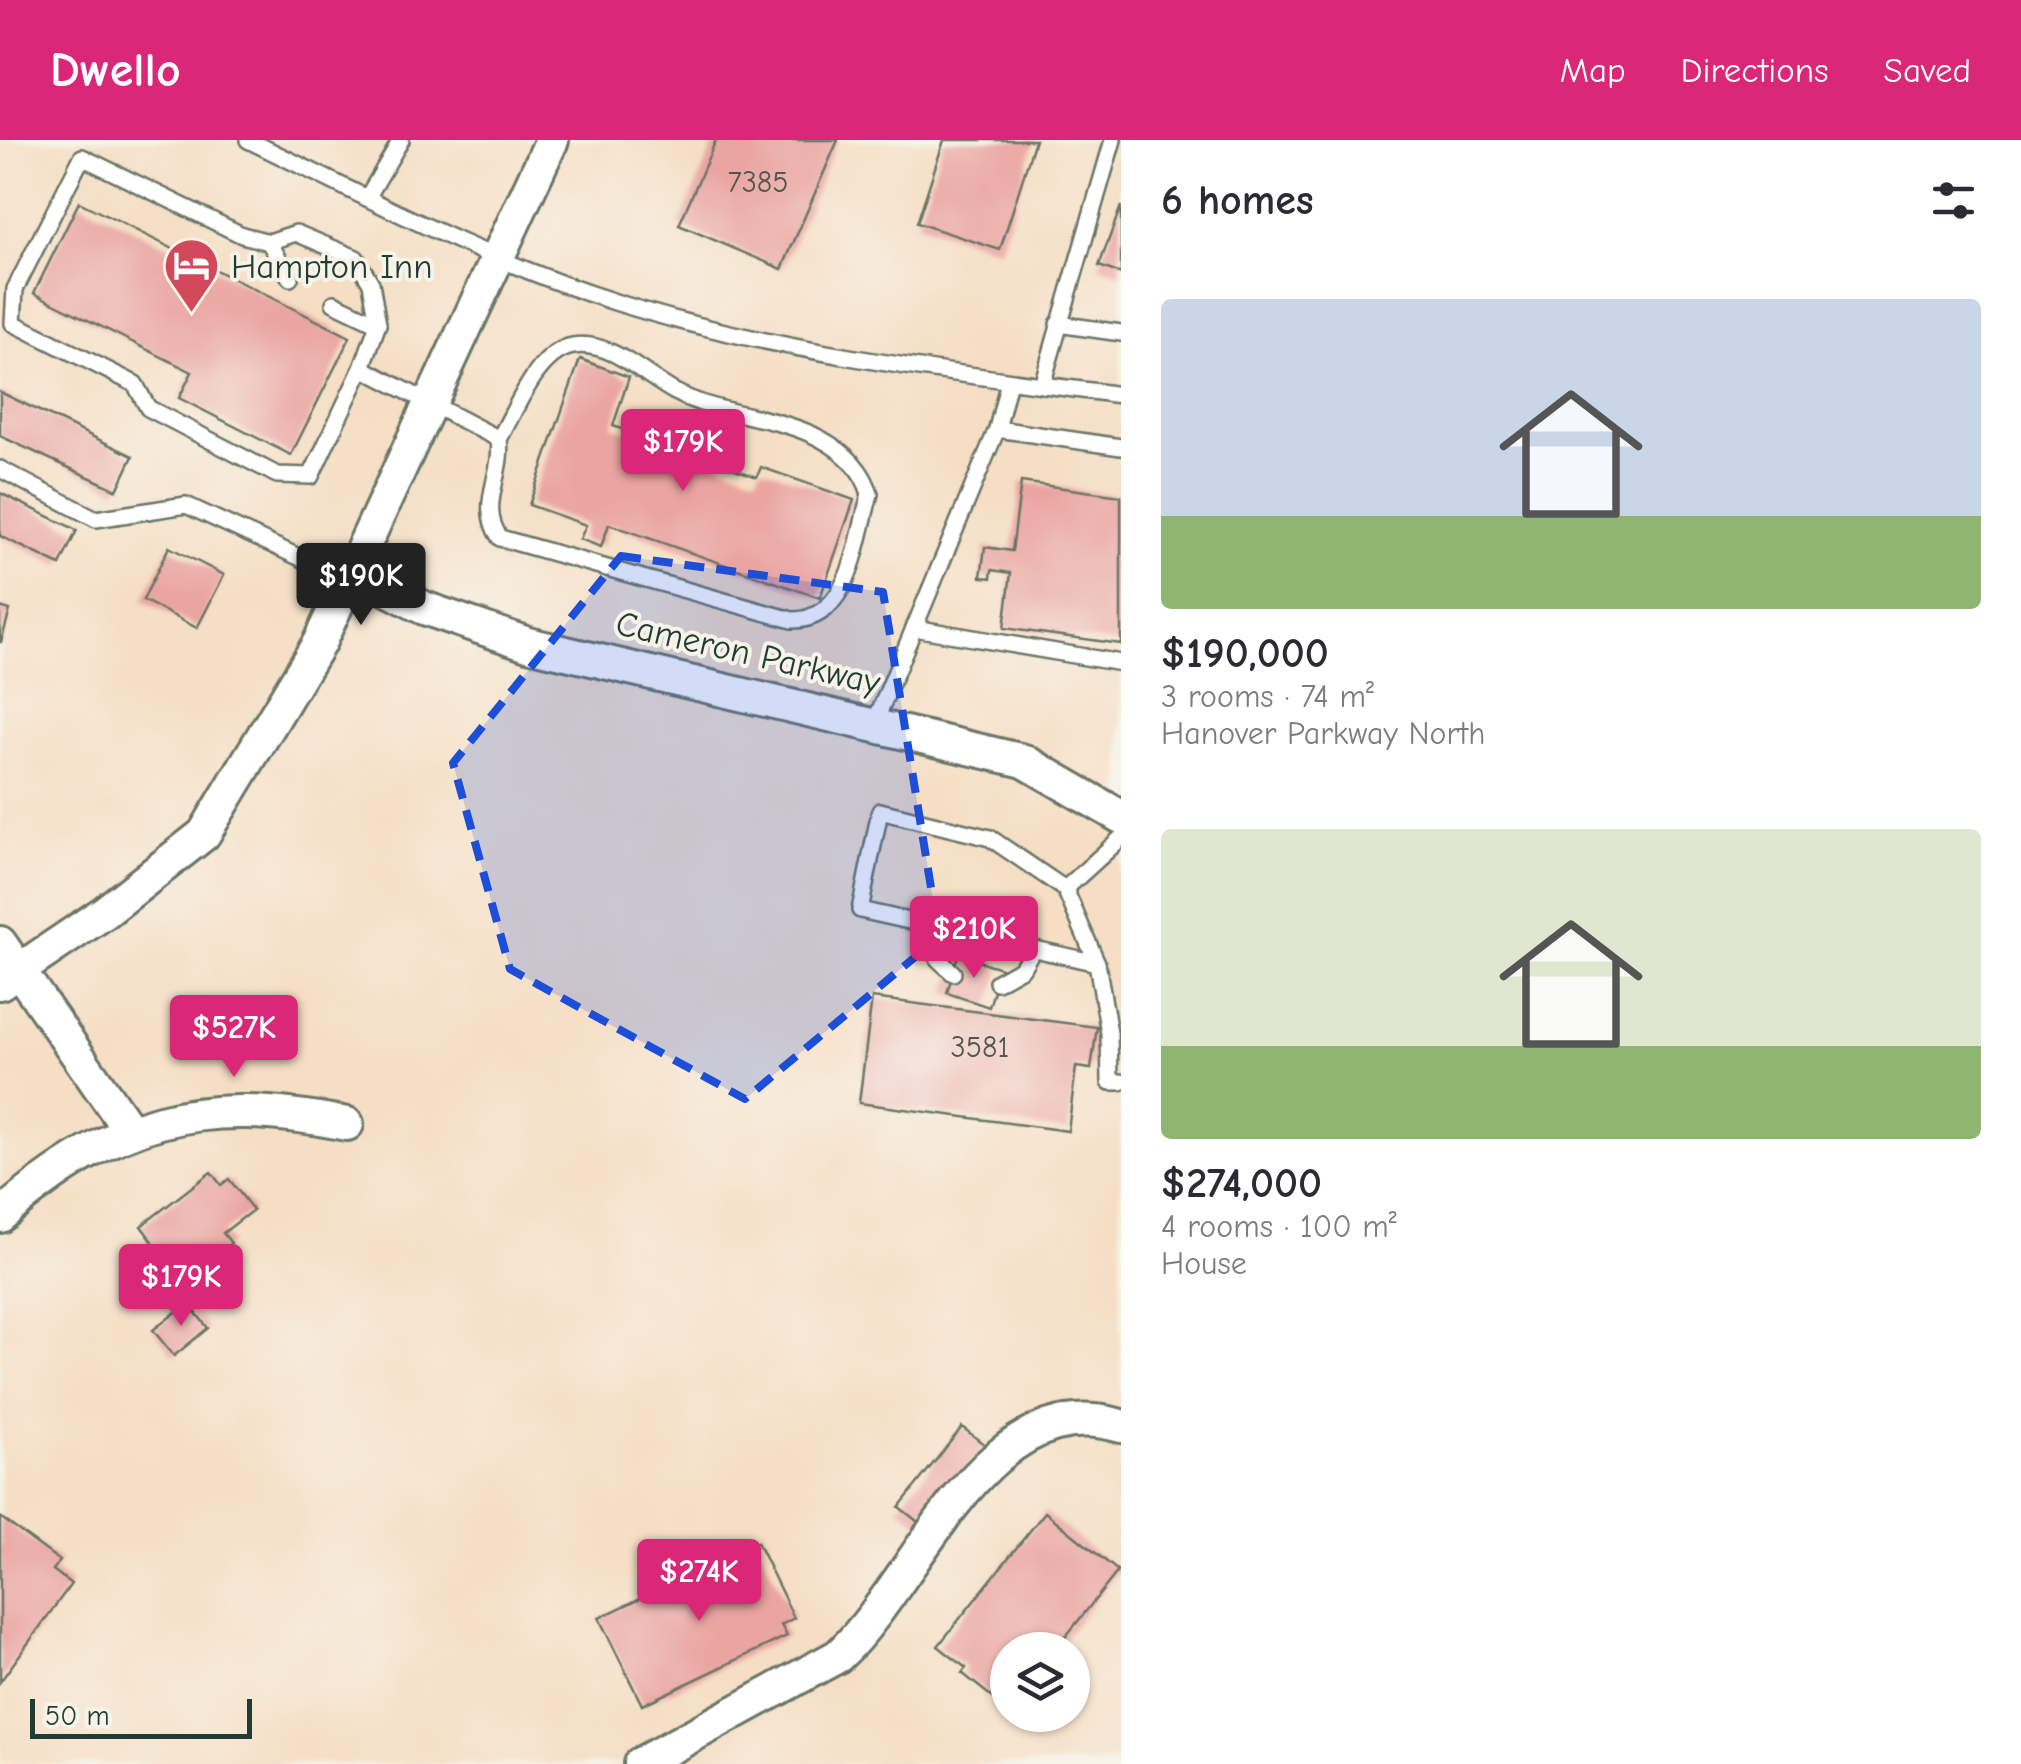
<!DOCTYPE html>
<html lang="en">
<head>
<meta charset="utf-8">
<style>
	:root { --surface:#fff; --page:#f2f2f3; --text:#2b2b33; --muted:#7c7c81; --accent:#db2777 }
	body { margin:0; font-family:"Comic Neue",sans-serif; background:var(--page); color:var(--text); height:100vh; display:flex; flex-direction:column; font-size:38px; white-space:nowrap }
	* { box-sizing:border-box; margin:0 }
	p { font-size:32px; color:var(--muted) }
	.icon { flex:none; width:55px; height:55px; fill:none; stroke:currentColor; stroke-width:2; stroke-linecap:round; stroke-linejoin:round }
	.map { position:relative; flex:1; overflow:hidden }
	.panel { display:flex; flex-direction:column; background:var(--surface); width:900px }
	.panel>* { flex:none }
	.fabs { position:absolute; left:990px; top:1492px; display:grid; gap:20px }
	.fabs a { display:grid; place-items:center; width:100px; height:100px; border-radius:50%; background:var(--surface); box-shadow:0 2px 8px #0004; font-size:50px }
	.scale { position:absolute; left:30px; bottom:25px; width:222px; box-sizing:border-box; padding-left:10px; border:5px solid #1f3d34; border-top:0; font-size:28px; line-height:35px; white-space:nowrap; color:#1f3d34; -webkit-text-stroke:8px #f7f3e8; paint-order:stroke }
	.price { position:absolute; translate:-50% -85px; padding:0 22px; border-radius:10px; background:var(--accent); color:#fff; font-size:32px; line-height:65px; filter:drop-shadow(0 2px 5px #0008) }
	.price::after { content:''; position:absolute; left:50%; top:60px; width:30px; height:22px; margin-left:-15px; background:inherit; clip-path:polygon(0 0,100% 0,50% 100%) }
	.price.active { background:#222; color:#fff }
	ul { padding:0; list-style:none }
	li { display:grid; align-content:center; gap:20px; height:530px; padding:0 40px }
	li span { display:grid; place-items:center; height:310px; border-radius:10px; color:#555 }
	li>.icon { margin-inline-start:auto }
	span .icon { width:180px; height:180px; fill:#fffc; stroke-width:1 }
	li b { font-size:42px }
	h2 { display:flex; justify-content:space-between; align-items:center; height:120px; padding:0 40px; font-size:42px }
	header { display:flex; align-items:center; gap:60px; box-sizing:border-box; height:140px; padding:0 50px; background:var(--accent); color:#fff }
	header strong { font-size:48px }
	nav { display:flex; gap:55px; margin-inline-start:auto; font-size:35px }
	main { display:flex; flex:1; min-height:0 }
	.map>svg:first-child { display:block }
</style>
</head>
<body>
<header>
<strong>Dwello</strong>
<nav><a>Map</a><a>Directions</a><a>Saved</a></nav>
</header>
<main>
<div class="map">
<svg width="1121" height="1624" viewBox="0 0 1121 1624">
	<rect width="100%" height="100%" fill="#f7f3e8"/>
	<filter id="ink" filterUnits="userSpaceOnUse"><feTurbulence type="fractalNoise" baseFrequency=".01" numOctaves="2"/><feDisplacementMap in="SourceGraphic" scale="20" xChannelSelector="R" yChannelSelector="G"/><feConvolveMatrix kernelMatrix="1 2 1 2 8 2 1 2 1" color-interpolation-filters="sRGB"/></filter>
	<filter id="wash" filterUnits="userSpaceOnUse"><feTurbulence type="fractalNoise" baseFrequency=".0048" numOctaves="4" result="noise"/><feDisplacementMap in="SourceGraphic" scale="40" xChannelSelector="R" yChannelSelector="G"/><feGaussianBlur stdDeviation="2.25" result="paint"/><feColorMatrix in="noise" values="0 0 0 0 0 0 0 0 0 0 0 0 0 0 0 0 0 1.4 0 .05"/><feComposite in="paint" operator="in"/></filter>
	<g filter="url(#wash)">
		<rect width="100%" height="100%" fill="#f5dec4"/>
		<g id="blocks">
			<g fill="#eaa4a1">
				<path d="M716,0h122l-56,129 -103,-44z"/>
				<path d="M944,0h91l-35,110 -83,-27z"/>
				<path d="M79,62l271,135 -59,118 -112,-57 13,-26 -158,-79z"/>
				<path d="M1121,66v68l-22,-8z"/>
				<path d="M580,219l49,18 -16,49 144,51 4,-10 93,33 -34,98 -211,-74 -8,23 -21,-8 6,-14 -57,-20z"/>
				<path d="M0,252l133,64 -16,34 -117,-54z"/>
				<path d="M1021,342l100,14v148l-117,-16 7,-55 -19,-3 -1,8 -10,-1 4,-30 27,4z"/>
				<path d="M0,353l77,37 -17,35 -60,-29z"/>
				<path d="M169,407l55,28 -27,53 -54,-28z"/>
				<path d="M0,467l10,3 -9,32h-1z"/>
				<path d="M958,815l43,13 -12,39 -42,-14z"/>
				<path d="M872,858l225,29 -6,42 -15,-2 -8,64 -209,-28z"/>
				<path d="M211,1032l10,13 8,-6 24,31 -30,23 8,10 -29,22 -9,-12 -20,16 -32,-43z"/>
				<path d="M188,1163l20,25 -34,28 -21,-26z"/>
				<path d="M962,1287l23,18 -63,80 -23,-18z"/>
				<path d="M1045,1372l73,59 -63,79h-47v60l-46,-37 4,-5 -28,-22z"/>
				<path d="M0,1377l60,44 -7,9 18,14 -71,98z"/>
				<path d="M757,1402l37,76 -13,7 6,11 -145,69 -43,-87z"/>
			</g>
		</g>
	</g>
	<g filter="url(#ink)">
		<use href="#blocks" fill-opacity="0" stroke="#6a7566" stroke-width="2.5"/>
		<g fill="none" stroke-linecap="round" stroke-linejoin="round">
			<defs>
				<g id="service">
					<path d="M248,0c120,58 239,121 367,162 164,52 336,71 506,93"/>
					<path d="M367,58l34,-58"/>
					<path d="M269,102l21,36"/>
					<path d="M334,163l44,21"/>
					<path d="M1058,184l63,9"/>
					<path d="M362,228l-51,108 -34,-1 -129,-67 -13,-24 -122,-61 2,-34 67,-132 160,78 27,7 27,-9 60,25 15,25 7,41 -16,44 137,71c5,37 -22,66 1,99l292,82c59,1 65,-82 78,-126 -7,-25 -27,-43 -49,-55 -44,-24 -101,-23 -146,-47 -30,-16 -64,-52 -102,-46 -36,6 -57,64 -74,93"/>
					<path d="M1042,245l71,-245"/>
					<path d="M997,289l124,18"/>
					<path d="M0,329l96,50 90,-14 119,55 48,11"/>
					<path d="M914,488l207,35"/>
					<path d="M875,582l122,-293 12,-48"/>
					<path d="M1121,698l-56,51 -75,-51 -110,-27 -20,99 237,53 12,70 1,49h11"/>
					<path d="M1065,749l32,74"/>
					<path d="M930,786l8,33 15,14"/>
					<path d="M997,842l25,-14 11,-19"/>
				</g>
				<g id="minor">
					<path d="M353,431l71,37 104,36 496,117 97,56"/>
					<path d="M0,803l130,188"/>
					<path d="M0,843l105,-71 99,-78 115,-191 233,-503"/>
					<path d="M0,1076c115,-98 197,-122 347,-92"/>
					<path d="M640,1624l198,-108c81,-74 146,-271 283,-230"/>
				</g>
			</defs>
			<use href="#service" stroke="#6a7566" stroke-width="20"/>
			<use href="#minor" stroke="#6a7566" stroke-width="38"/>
			<use href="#service" stroke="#fff" stroke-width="15"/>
			<use href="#minor" stroke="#fff" stroke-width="32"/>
		</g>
	</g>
	<path fill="#1d4ed8" fill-opacity="0.2" stroke="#1d4ed8" stroke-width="8" stroke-dasharray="20 12" stroke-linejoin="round" d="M621,416l262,36 56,345 -194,162 -235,-130 -57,-206z"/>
	<defs>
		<symbol id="hotel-pin" viewBox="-11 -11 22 30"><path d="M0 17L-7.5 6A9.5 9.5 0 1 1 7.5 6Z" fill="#d1495b" stroke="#f7f3e8"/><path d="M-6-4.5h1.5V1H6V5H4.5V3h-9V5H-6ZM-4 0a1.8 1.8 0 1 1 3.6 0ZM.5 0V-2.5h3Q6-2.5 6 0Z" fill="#fff"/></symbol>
	</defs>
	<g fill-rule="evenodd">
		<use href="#hotel-pin" x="160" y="94" width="63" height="86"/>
	</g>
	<g text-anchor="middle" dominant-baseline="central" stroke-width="8" stroke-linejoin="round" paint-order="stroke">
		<g font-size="30" fill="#52574f">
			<text x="758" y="42">7385</text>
			<text x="980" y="907">3581</text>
		</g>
		<g font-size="35" fill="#1f3d34" stroke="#f7f3e8" text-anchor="start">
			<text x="231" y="126">Hampton Inn</text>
		</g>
		<g font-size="35" fill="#1f3d34" stroke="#f7f3e8">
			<text transform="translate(748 513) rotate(13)">Cameron Parkway</text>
		</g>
	</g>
</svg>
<div class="fabs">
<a><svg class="icon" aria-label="layers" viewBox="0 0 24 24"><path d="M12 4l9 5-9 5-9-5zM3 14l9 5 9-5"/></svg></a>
</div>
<div class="scale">50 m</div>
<b class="price" style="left:683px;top:354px">$179K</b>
<b class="price active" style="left:361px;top:488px">$190K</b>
<b class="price" style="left:974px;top:841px">$210K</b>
<b class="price" style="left:234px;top:940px">$527K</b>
<b class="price" style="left:181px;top:1189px">$179K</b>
<b class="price" style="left:699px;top:1484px">$274K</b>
</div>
<section class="panel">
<h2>6 homes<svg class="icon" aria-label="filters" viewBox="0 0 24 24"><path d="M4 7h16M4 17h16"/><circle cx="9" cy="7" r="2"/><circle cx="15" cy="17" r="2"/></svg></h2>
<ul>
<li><span style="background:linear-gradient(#c9d6e8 70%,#8fb573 0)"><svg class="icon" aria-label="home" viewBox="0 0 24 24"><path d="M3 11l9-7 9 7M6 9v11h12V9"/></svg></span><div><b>$190,000</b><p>3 rooms · 74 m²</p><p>Hanover Parkway North</p></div></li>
<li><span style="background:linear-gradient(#dfe7d0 70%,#8fb573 0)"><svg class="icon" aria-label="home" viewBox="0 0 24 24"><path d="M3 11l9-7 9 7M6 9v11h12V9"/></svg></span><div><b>$274,000</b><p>4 rooms · 100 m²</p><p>House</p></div></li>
</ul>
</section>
</main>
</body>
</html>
